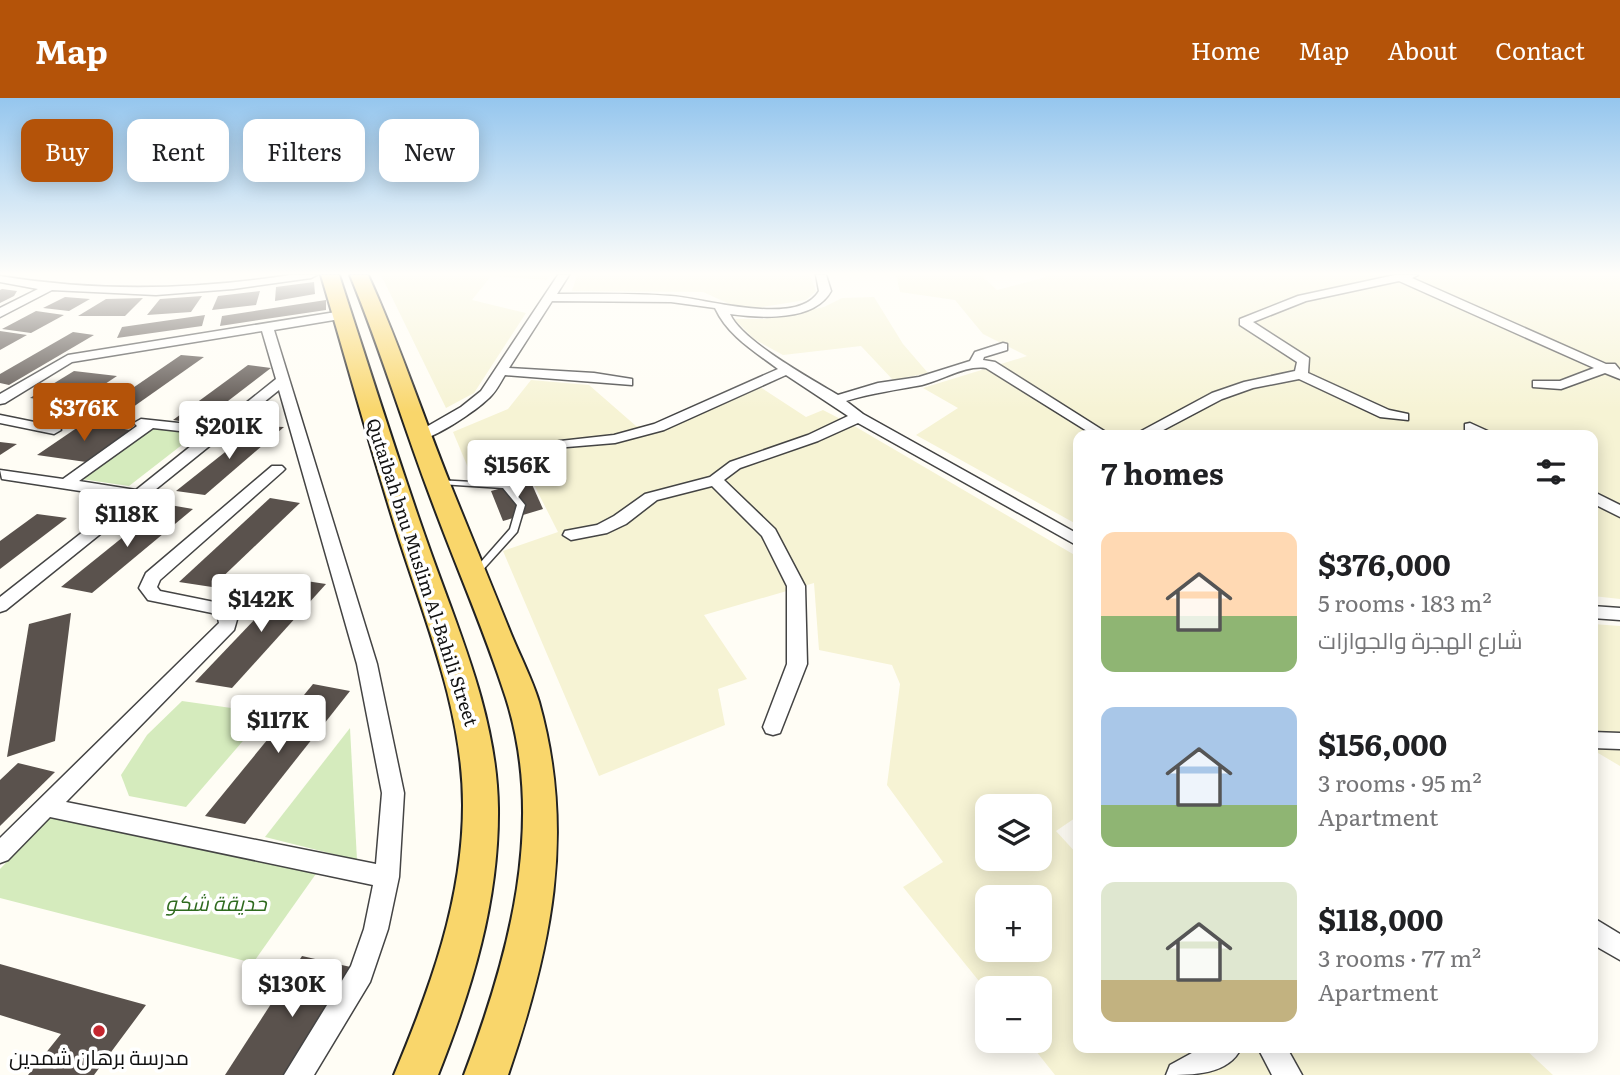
<!DOCTYPE html>
<html lang="en">
<head>
<meta charset="utf-8">
<style>
	:root { --surface:#fff; --page:#f6f6f6; --text:#202124; --muted:#757577; --accent:#b45309 }
	body { margin:0; font-family:Literata,Cairo,serif; background:var(--page); color:var(--text); height:100vh; display:flex; flex-direction:column; font-size:26px; white-space:nowrap }
	* { box-sizing:border-box; margin:0 }
	p { font-size:23px; color:var(--muted) }
	.icon { flex:none; width:38px; height:38px; fill:none; stroke:currentColor; stroke-width:2; stroke-linecap:round; stroke-linejoin:round }
	.map { position:relative; flex:1; overflow:hidden }
	.side { position:absolute; left:1073px; top:332px; width:525px; height:623px; display:flex; flex-direction:column; background:var(--surface); border-radius:14px; box-shadow:0 4px 18px #0003 }
	.side>* { flex:none }
	.banner { position:absolute; left:21px; top:21px; width:665px; height:63px; display:flex; gap:14px }
	.tools { position:absolute; left:975px; top:696px; display:grid; gap:14px }
	.tools a { display:grid; place-items:center; width:77px; height:77px; border-radius:14px; background:var(--surface); box-shadow:0 4px 18px #0003; font-size:35px }
	.price { position:absolute; translate:-50% -60px; padding:0 16px; border-radius:7px; background:#fff; color:#222; font-size:23px; line-height:46px; filter:drop-shadow(0 2px 4px #0008) }
	.price::after { content:''; position:absolute; left:50%; top:42px; width:21px; height:16px; margin-left:-10px; background:inherit; clip-path:polygon(0 0,100% 0,50% 100%) }
	.price.current { background:var(--accent); color:#fff }
	ul { padding:0; list-style:none }
	li { display:flex; align-items:center; gap:21px; height:175px; padding:0 28px }
	li span { display:grid; place-items:center; flex:none; width:196px; height:140px; border-radius:14px; color:#555 }
	li>.icon { margin-inline-start:auto }
	span .icon { width:84px; height:84px; fill:#fffc; stroke-width:1 }
	li b { font-size:30px }
	h2 { display:flex; justify-content:space-between; align-items:center; height:84px; padding:0 28px; font-size:30px }
	.tag { padding:0 24px; border-radius:14px; background:var(--surface); box-shadow:0 4px 18px #0003; font-size:24px; line-height:63px }
	.tag.current { background:var(--accent); color:#fff }
	header { display:flex; align-items:center; gap:42px; box-sizing:border-box; height:98px; padding:0 35px; background:var(--accent); color:#fff }
	header strong { font-size:33px }
	nav { display:flex; gap:38px; margin-inline-start:auto; font-size:24px }
	.map>svg:first-child { display:block }
</style>
</head>
<body>
<header>
<strong>Map</strong>
<nav><a>Home</a><a>Map</a><a>About</a><a>Contact</a></nav>
</header>
<div class="map">
<svg width="1620" height="977" viewBox="0 0 1620 977">
	<rect width="100%" height="100%" fill="#fffdf5"/>
	<g fill="#f6f3d4" fill-rule="evenodd">
		<path d="M381,177h169l-3,5 -56,-4 -19,24 54,13 -52,80 -28,15z"/>
		<path d="M577,177h233l6,16 -10,9 -63,10 -40,-18 -131,-1z"/>
		<path d="M896,177h85l16,15 49,-13 -1,-2h575v324l-27,-3 -1,-160h-514v89l-162,-90 42,-27 -35,-20 104,-32 -44,-22 -28,-34 -55,-8z"/>
		<path d="M874,199l29,47 25,29 -35,7 -32,-34 -78,9 -29,-16 -20,-20h31l59,-12 18,-9z"/>
		<path d="M531,282l58,5 47,41h39l85,-39 46,30 17,-7 33,17 222,130v259l-22,15 22,24v193h446l29,27h-498l-27,-34h12v-52h-53v2l-84,-104 40,-25 -56,-77 13,-101 -8,-19 -73,-15 -5,-67 -110,32 43,64 -29,10 7,36 -126,51 -96,-225 55,-19 -35,-69 -54,7 -16,-38 55,-23zM987,709h53v52h-53zM987,800h53v52h-53z"/>
		<path d="M1593,526l27,2v140l-27,-16z"/>
	</g>
	<g fill="#d5ebbd">
		<path d="M151,330l45,6 -67,52 -48,-7z"/>
		<path d="M182,603l85,12 -81,94 -57,-11 -8,-21 26,-40z"/>
		<path d="M350,630l7,132 -92,-23z"/>
		<path d="M52,716l266,57 -65,92 -253,-65v-29z"/>
	</g>
	<g fill="#5a524d">
		<path d="M314,184l1,12 -40,7 1,-14z"/>
		<path d="M0,192l2,-1 15,2 -3,5 -14,7z"/>
		<path d="M260,193l-4,14 -44,5 6,-14z"/>
		<path d="M202,198l-11,16 -44,3 13,-16z"/>
		<path d="M65,199l25,2 -21,12 -26,-3z"/>
		<path d="M143,200l-18,18h-47l28,-17z"/>
		<path d="M326,202v10l-106,16 2,-10z"/>
		<path d="M36,213l28,4 -33,18 -29,-4z"/>
		<path d="M205,217l-3,11 -85,12 5,-11z"/>
		<path d="M0,233l27,4 -27,15z"/>
		<path d="M73,234l21,3 -85,50 -9,-2v-9z"/>
		<path d="M181,257l23,2 -78,55 -24,-3z"/>
		<path d="M248,267l23,3 -73,56 -25,-4z"/>
		<path d="M74,273l43,5 -42,28 -45,-6z"/>
		<path d="M84,325l47,7 -45,32 -49,-7z"/>
		<path d="M258,328l26,1 -79,68 -29,-4z"/>
		<path d="M0,344l17,2 -17,11z"/>
		<path d="M530,382l13,29 -40,12 -12,-30z"/>
		<path d="M270,400l30,5 -88,84 -33,-5z"/>
		<path d="M164,406l29,5 -101,84 -31,-6z"/>
		<path d="M37,416l30,4 -67,51v-28z"/>
		<path d="M293,481l33,5 -94,104 -37,-6z"/>
		<path d="M71,515l-16,128 -48,16 22,-133z"/>
		<path d="M313,586l37,7 -105,133 -40,-8z"/>
		<path d="M18,665l37,9 -55,54v-46z"/>
		<path d="M302,858l53,12 -68,107h-62z"/>
		<path d="M0,866l95,27 51,14 -52,70h-66l33,-41 -61,-19z"/>
	</g>
	<g fill="none" stroke-linecap="round" stroke-linejoin="round">
		<defs>
			<path id="service" d="M437,382l71,4 17,21 -8,27 -37,41h-6l-1,-2 37,-42 7,-24 -14,-17 -63,-4h-3l-1,-2z"/>
			<g id="minor">
				<path d="M290,177h27l-6,3 -78,11 -77,6 -104,-5 -52,27v-9l38,-19 -38,-7v-6c97,16 193,14 290,-1z"/>
				<path d="M558,177h11l-12,19c37,0 76,-1 114,2 33,2 127,32 148,-5l-3,-16h10l5,16c-17,31 -70,27 -101,23 12,27 81,65 108,81l40,-12 41,-6 51,-16 5,-9 28,-9 4,1v6l-23,7 -1,3 12,2 117,74h-17l-109,-68c-21,-3 -43,12 -64,17 -26,5 -50,8 -76,16l17,13 215,120v12l-220,-123 -40,18 -78,27 -16,12 51,49 30,57 2,78 -27,69 -7,2 -7,-2 -3,-6 24,-63v-78l-25,-50 -50,-50 -55,14 -31,24 -19,9 -36,7 -8,-5 2,-4 32,-6 17,-9 31,-22 65,-17 20,-15 78,-27 40,-19 -62,-41 -122,55 -49,13 -60,5 -2,-3 2,-3 5,-1 54,-6 40,-11 124,-55c-24,-18 -50,-33 -63,-61l-44,-6 -119,-1 -43,67 85,5 38,6v6l-127,-10c-5,8 -9,17 -16,23 -12,12 -60,45 -75,42l-2,-3 2,-3 47,-27 20,-16z"/>
				<path d="M1395,177h23l-6,3 194,86h9l5,6v9l-15,-6 -44,16 -28,-2v-6h27l34,-13 -195,-87 -93,20 -53,21 56,36 -1,15 81,37 19,4v6l-28,-3 -81,-38 -46,9 -31,11 -70,37h-20l80,-43 32,-11 51,-11 2,-9 -57,-37v-6l58,-23z"/>
				<path d="M342,213l4,1v6l-72,12 103,334 27,129 -5,84 -11,52 -18,53 -56,93h-30l67,-109 13,-37 9,-44 -323,-68 -42,43 -8,3v-25l219,-215 -2,-9 -69,-14 -9,-12 7,-15 126,-107h10l3,3 -3,3 -122,108 -3,7 3,4 69,14 9,11 -4,14 -168,172 310,62 6,-71 -25,-129 -78,-274 -273,220 -6,2v-15l126,-99 -124,-19 -2,-9 63,9 74,-53 -3,-3 7,-4 75,8 60,-48 -14,-48 -190,31 -67,41 -5,1v-10l68,-39zM153,330l53,6 -70,56 -57,-9z"/>
				<path d="M0,317l59,12 2,3 -7,4 -54,-11z"/>
				<path d="M1470,325l22,10 2,3h-18l-11,-6v-6z"/>
				<path d="M1592,393l28,14v12l-28,-14z"/>
				<path d="M1592,508l28,2v12l-28,-2z"/>
				<path d="M1592,634l28,1v16l-28,-1z"/>
				<path d="M1592,819l28,17v26l-28,-16z"/>
				<path d="M1201,950h40c-12,27 -49,27 -75,27l4,-10z"/>
				<path d="M1258,950h29l15,27h-30z"/>
			</g>
			<g id="primary">
				<path d="M321,177h18c29,89 57,179 88,267 30,86 70,173 71,266 1,93 -26,181 -60,267h-44c36,-86 69,-175 69,-270 0,-92 -36,-179 -64,-266 -28,-88 -52,-176 -78,-264z"/>
				<path d="M350,177h18c34,74 58,151 89,226 18,44 36,88 54,133 9,22 21,45 28,68 37,132 12,247 -31,373h-44c45,-119 82,-251 42,-377 -21,-66 -49,-129 -73,-194 -29,-76 -52,-154 -83,-229z"/>
			</g>
		</defs>
		<use href="#service" stroke="#444" stroke-width="3"/>
		<use href="#minor" stroke="#444" stroke-width="3"/>
		<use href="#primary" stroke="#222" stroke-width="4"/>
		<use href="#service" fill="#fff" fill-rule="evenodd"/>
		<use href="#minor" fill="#fff" fill-rule="evenodd"/>
		<use href="#primary" fill="#f9d66b" fill-rule="evenodd"/>
	</g>
	<linearGradient id="sky" x2="0" y2="1"><stop stop-color="#95c6ee"/><stop offset="0.56" stop-color="#fffefa"/><stop offset="1" stop-color="#fffefa" stop-opacity="0"/></linearGradient>
	<rect width="1620" height="314" fill="url(#sky)"/>
	<circle fill="#c4262e" stroke="#fff" stroke-width="2.5" cx="99" cy="933" r="7"/>
	<g text-anchor="middle" dominant-baseline="central" stroke-width="7" stroke-linejoin="round" paint-order="stroke">
		<g font-size="18" fill="#111" stroke="#fff">
			<text transform="translate(423 474) rotate(72)">Qutaibah bnu Muslim Al-Bahili Street</text>
		</g>
		<g font-size="21" font-style="italic" fill="#2f6b1f" stroke="#fff">
			<text x="216" y="803">حديقة شكو</text>
		</g>
		<g font-size="21" fill="#111" stroke="#fff">
			<text x="99" y="957">مدرسة برهان شمدين</text>
		</g>
	</g>
</svg>
<div class="tools">
<a><svg class="icon" aria-label="layers" viewBox="0 0 24 24"><path d="M12 4l9 5-9 5-9-5zM3 14l9 5 9-5"/></svg></a>
<a>+</a>
<a>−</a>
</div>
<b class="price current" style="left:84px;top:345px">$376K</b>
<b class="price" style="left:229px;top:363px">$201K</b>
<b class="price" style="left:517px;top:402px">$156K</b>
<b class="price" style="left:127px;top:451px">$118K</b>
<b class="price" style="left:261px;top:536px">$142K</b>
<b class="price" style="left:278px;top:657px">$117K</b>
<b class="price" style="left:292px;top:921px">$130K</b>
<div class="banner">
<a class="tag current">Buy</a>
<a class="tag">Rent</a>
<a class="tag">Filters</a>
<a class="tag">New</a>
</div>
<section class="side">
<h2>7 homes<svg class="icon" aria-label="filters" viewBox="0 0 24 24"><path d="M4 7h16M4 17h16"/><circle cx="9" cy="7" r="2"/><circle cx="15" cy="17" r="2"/></svg></h2>
<ul>
<li><span style="background:linear-gradient(#ffd9b3 60%,#8fb573 0)"><svg class="icon" aria-label="home" viewBox="0 0 24 24"><path d="M3 11l9-7 9 7M6 9v11h12V9"/></svg></span><div><b>$376,000</b><p>5 rooms · 183 m²</p><p>شارع الهجرة والجوازات</p></div></li>
<li><span style="background:linear-gradient(#a9c7e8 70%,#8fb573 0)"><svg class="icon" aria-label="home" viewBox="0 0 24 24"><path d="M3 11l9-7 9 7M6 9v11h12V9"/></svg></span><div><b>$156,000</b><p>3 rooms · 95 m²</p><p>Apartment</p></div></li>
<li><span style="background:linear-gradient(#dfe7d0 70%,#c2b280 0)"><svg class="icon" aria-label="home" viewBox="0 0 24 24"><path d="M3 11l9-7 9 7M6 9v11h12V9"/></svg></span><div><b>$118,000</b><p>3 rooms · 77 m²</p><p>Apartment</p></div></li>
</ul>
</section>
</div>
</body>
</html>
